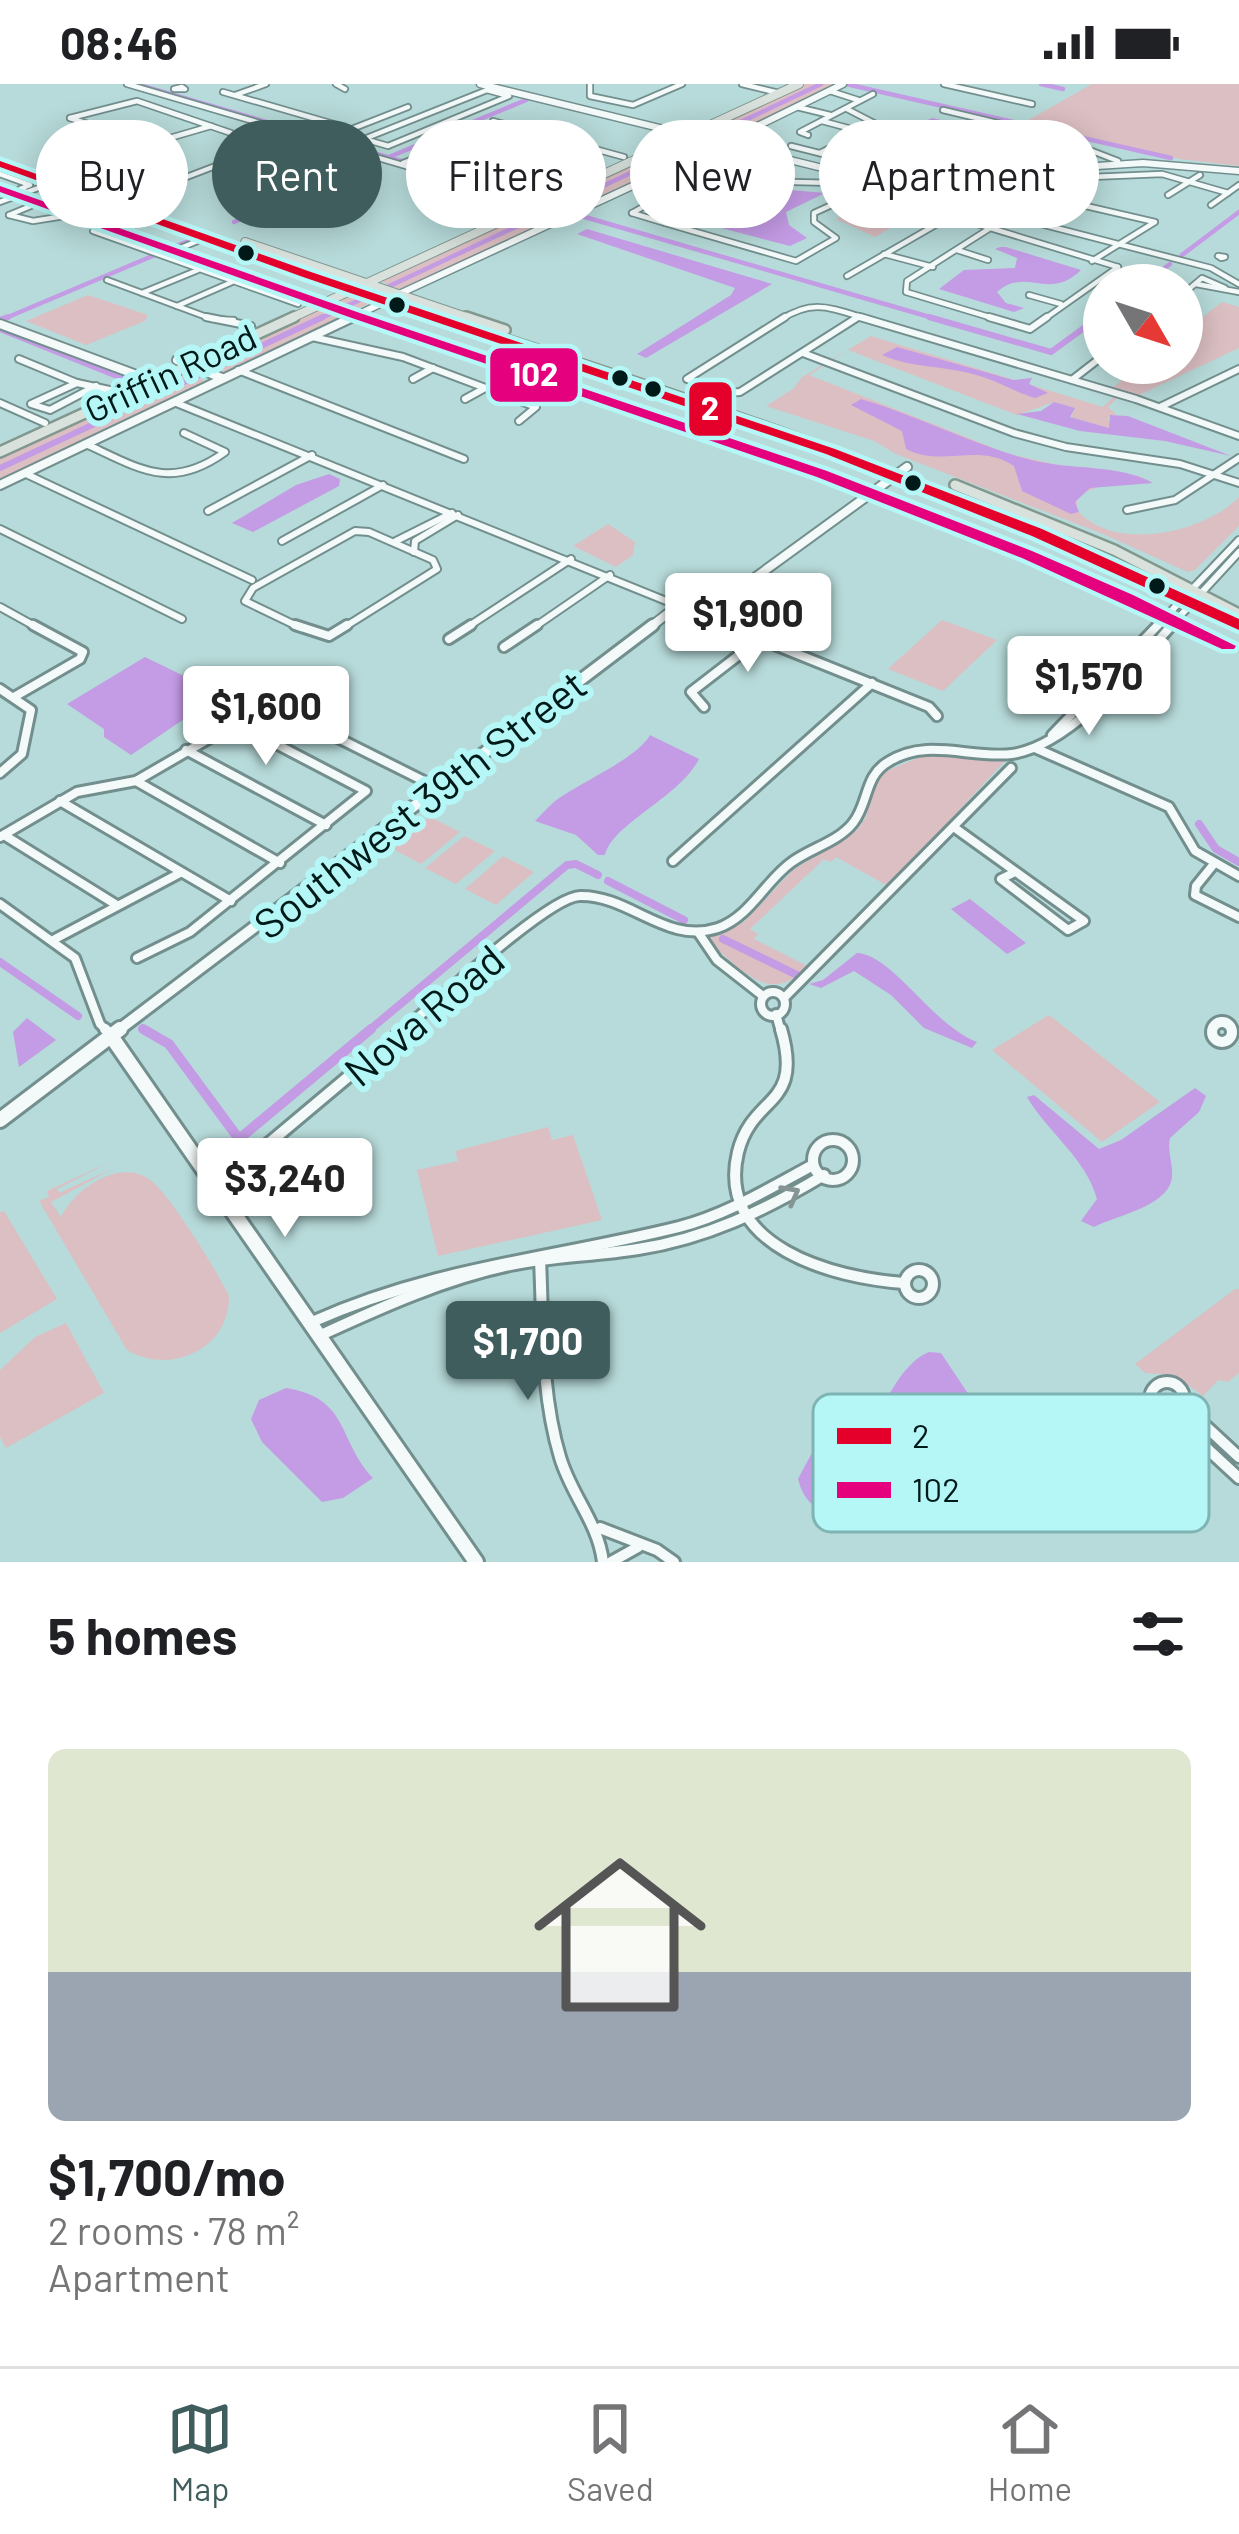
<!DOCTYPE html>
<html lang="en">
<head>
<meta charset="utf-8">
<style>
	:root { --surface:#fff; --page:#f2f2f2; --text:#202124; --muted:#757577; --line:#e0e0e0; --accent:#405d5d }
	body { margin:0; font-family:Barlow,sans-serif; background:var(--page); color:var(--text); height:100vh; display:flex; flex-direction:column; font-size:45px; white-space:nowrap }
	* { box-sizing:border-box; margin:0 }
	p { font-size:39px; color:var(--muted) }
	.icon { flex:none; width:66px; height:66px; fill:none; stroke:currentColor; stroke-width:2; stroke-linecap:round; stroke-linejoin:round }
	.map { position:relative; height:1478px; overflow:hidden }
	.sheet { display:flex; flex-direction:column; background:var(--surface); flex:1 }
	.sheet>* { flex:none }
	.hud { position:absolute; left:36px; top:36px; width:1167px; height:108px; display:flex; gap:24px }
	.needle { width:78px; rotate:129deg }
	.buttons { position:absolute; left:1083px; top:180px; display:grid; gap:24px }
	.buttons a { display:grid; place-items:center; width:120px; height:120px; border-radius:50%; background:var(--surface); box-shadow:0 6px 30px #0003; font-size:60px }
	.price { position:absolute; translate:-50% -102px; padding:0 27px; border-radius:12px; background:#fff; color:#222; font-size:39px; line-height:78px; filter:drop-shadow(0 3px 6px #0008) }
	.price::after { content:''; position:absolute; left:50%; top:72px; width:36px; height:27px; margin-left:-18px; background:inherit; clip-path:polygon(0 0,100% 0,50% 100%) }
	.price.on { background:var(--accent); color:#fff }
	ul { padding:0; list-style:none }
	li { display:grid; align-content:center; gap:24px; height:636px; padding:0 48px }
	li+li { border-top:3px solid var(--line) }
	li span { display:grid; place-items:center; height:372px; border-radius:18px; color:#555 }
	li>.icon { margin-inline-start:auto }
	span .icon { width:216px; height:216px; fill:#fffc; stroke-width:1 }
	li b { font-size:51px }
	h2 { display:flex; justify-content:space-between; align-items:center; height:144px; padding:0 48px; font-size:51px }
	.pill { padding:0 42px; border-radius:54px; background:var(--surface); box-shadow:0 6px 30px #0003; font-size:42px; line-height:108px }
	.pill.on { background:var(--accent); color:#fff }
	.status { display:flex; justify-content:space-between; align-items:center; height:84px; padding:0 60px; background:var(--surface); direction:ltr }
	.status svg { height:33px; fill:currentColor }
	.dock { display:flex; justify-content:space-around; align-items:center; height:168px; border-top:3px solid var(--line); background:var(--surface); font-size:33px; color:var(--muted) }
	.dock a { display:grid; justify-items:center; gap:6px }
	.dock .on { color:var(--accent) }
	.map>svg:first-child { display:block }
</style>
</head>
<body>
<div class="status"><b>08:46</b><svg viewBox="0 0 49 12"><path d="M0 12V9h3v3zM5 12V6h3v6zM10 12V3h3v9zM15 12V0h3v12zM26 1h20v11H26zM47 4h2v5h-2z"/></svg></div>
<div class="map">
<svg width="1239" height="1478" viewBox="0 0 1239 1478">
	<rect width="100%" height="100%" fill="#b7dbda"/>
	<g fill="#dcbfc2">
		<path d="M804,0h37l-113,53 -27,-6z"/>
		<path d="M1092,0h147v82l-59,-7 -155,-37z"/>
		<path d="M692,55l19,6 -113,53 -24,-6z"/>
		<path d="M870,98l68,18 -63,37 -39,-18 44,-22z"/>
		<path d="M568,115l14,6 -173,82 -12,2 -18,-9 174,-80z"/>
		<path d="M88,211l60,20 -3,6 -59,24 -60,-24z"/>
		<path d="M345,211l27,7 -144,71 -29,-8z"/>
		<path d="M1222,218l17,5v41l-102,48 -14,-4 -15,15 8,7 -9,4 5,7 -4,3 -37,-11 4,-9 -21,-6 -37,13 -169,-65 -39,25 200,79 71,16 59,6 14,7 -50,2 -25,10 -2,14c37,44 127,25 163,-12v29l-44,44 -7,2 -85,-38 -207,-80 -22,-13 -108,-35 27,-17 9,-12 69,-41 232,71 16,-15 -7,-4 32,-25h38v-30z"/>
		<path d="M187,288l19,10 -206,101v-28z"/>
		<path d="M608,440l27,18 -2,13 -17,12 -43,-21z"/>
		<path d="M942,536l55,20 -54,51 -55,-22z"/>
		<path d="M932,668l74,8 -118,126 -52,-29 -5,5 -7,-3 -74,70 8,5 -4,5 53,27c-33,39 -62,8 -93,-20l-3,-9 33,-15 49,-52 64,-40 9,-13 6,-29 12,-16z"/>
		<path d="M430,733l30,15 -39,32 -30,-16z"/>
		<path d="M464,752l31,15 -39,33 -31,-16z"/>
		<path d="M503,772l31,16 -38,33 -31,-16z"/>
		<path d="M1049,931l111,87 -58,40 -110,-92z"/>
		<path d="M548,1043l4,13 21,-5 29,85 -164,36 -21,-86 41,-9 -3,-10z"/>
		<path d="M112,1077l-55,28 2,4 55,-25 -63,34 10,15c14,-30 64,-63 94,-33 20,19 62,87 74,112 1,53 -59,80 -102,54l-88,-149 10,-4 -2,-6z"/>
		<path d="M4,1127l53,88 -57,34v-121z"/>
		<path d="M1235,1205h4v84l-11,9 -10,-2 -15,16 -28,-21 -30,-2 -10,-9z"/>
		<path d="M66,1239l38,70 -98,55 -6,-11v-67l35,-33z"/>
	</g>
	<g fill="#c49be5">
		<path d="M932,34l111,26c-20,12 -169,22 -189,11z"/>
		<path d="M779,105l46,4 -39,19 3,13 18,13 -17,8 -84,-22 56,-33z"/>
		<path d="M587,145l185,55 -126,74 -9,-4 94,-59 4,-7 -158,-54z"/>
		<path d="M1000,163h6l75,23c-33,32 -54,-4 -84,22l9,11 18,5 -10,4 -75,-23 25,-19 51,-2 2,-10 -22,-9z"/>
		<path d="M897,263l116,33 19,-2 -3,6 19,9 -13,5c-18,-5 -34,-15 -52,-21 -35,-12 -69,-8 -101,-22z"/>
		<path d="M861,315c58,17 112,46 170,61 38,10 89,4 122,23l-63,5 -15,14 4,10 -8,2 -49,-23 -8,-25c-36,-24 -72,2 -108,-17l-4,-18 -51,-26z"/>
		<path d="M1054,318l21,6 -5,9 39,11 1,-13 18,1 103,40 -66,-15 -85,-10 -63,-17 24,-3z"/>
		<path d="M329,390l11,5 -1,7 -86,46 -21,-9 64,-38z"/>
		<path d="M145,573l76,37 -90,61 -27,-18v-8l-37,-25z"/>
		<path d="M650,651l49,24c-20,39 -86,64 -94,96h-7l-22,-20 -41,-14c9,-9 18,-20 29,-26 22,-15 74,-38 86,-60z"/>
		<path d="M970,815l56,44 -19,11 -56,-45z"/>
		<path d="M857,869c35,1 75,72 120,89l-5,6 -48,-20 -33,-33 -37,-24 -33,17 -12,-4 14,-4z"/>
		<path d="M27,934l29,22 -37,27 -6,-35z"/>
		<path d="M1195,1004l11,8 -7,16 -29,26c-3,13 3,25 2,39 -3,29 -54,38 -78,50l-13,-6 16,-22c-11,-41 -49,-66 -70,-102l7,-2 65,54 22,-9z"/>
		<path d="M929,1268l12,1 32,48 -6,19c-20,20 -48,27 -71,42 -11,7 -11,23 -20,31 -29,27 -67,29 -78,-14l16,-30 63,-23c4,-23 29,-66 52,-74z"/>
		<path d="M286,1304c64,10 51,52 87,90l-30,20 -21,4 -60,-60 -11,-23 8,-19z"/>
	</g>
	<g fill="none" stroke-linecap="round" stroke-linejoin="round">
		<g stroke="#c49be5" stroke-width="4.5">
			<path d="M136,0l389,113"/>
			<path d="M846,0l325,74"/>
			<path d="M1041,0l22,5"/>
			<path d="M711,52l110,-52"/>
			<path d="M389,73l137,-57"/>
			<path d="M578,131l362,105"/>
			<path d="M234,138l145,-60"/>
			<path d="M160,169l35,-15"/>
			<path d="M1182,171l57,-43"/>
			<path d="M1142,201l28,-21"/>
			<path d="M1,236l154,-65"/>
			<path d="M317,236l382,-179"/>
			<path d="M1095,236l9,-7"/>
		</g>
		<g stroke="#c49be5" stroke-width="6">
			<path d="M929,233l122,35 48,-35"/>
			<path d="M0,236l8,-3"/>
			<path d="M0,245l127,51"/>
			<path d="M0,384l323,-151"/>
		</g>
		<g stroke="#c49be5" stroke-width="8">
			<path d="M1199,740l17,25 23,13"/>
			<path d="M608,797l76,39"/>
			<path d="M723,855l74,36"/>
			<path d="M0,878l78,54"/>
			<path d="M143,945l5,3"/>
			<path d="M367,948l200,-167 9,-1 22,11"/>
		</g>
		<path stroke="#c49be5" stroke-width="10" d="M143,945l26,15 70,95 132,-110"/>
		<defs>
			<g id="street-far3">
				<path d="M127,0l398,117"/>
				<path d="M336,0l9,5"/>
				<path d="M590,0v12l43,9 49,-21"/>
				<path d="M742,0l37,9"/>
				<path d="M944,0l88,20"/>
				<path d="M182,3l3,2h-11z"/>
				<path d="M830,7l28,9"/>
				<path d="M223,8l128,37"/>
				<path d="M235,11l31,-11"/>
				<path d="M797,23l33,8"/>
				<path d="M847,25l29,15"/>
				<path d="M943,26l113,27 62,24"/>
				<path d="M70,34l67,-17 94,32"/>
				<path d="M70,34l79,26 62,-18"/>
				<path d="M493,37l131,36"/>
				<path d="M822,37l41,11"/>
				<path d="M808,51l-8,-3 73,-38"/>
				<path d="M364,55l24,7 121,-50 -22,-6"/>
				<path d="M321,57l87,-34"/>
				<path d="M354,59l133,-53"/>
				<path d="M791,62l44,11"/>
				<path d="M820,69l56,-29"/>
				<path d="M421,72l67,21 26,-12 -65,-20"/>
				<path d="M403,79l69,-27 45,13 -17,9"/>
				<path d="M1069,80l22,13 71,-3 66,19"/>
				<path d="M0,90l30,11 -10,4 6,3"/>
				<path d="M649,94l66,19"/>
				<path d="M757,97l78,2 23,10 -44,20v9l22,16 -40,23 -131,-38z"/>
				<path d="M39,103l44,20"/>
				<path d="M934,103l29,17 248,64 28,16"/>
				<path d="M941,106l11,-9 78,-4 -8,-8"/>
				<path d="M1168,111l32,-20"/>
				<path d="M0,118l41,-15"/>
				<path d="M132,120l19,-8 -1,-5 68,-26"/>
				<path d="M1211,121l28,-20"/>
				<path d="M632,129l33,10"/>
				<path d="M632,129l45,-25"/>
				<path d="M9,131l24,6 69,-11"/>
				<path d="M9,131l46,-19"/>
				<path d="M1008,137l39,-24 108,25 -63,39"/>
				<path d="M93,147l205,73"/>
				<path d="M957,166l31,10"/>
				<path d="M884,170l49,13"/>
				<path d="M164,171l43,-18"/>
				<path d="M1218,172l7,1 -4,1z"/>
				<path d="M847,192l104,-60 167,51"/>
				<path d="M107,196l105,39 22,1"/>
				<path d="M1196,200l43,8"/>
				<path d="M142,209l56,-23"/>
				<path d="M1029,211l32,9"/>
				<path d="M1182,211l20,-17 23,10"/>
				<path d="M177,222l55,-24"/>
				<path d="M858,232l12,4"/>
				<path d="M780,236c30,-19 45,-14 78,-4"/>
				<path d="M853,236l5,-4"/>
				<path d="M999,236l-93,-28 1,-11 102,-65"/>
				<path d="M1043,236l75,-53"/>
			</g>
			<g id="street-far2">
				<path d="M206,233l45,9"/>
				<path d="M785,233l-98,62 39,14 14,-1 118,-75"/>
				<path d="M860,233l276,82 103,37"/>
				<path d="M989,233l41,12 17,-12"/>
				<path d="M312,253l91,20 133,50 -17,14"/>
				<path d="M803,269l211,80 52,14 114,17 59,19"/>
				<path d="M19,275l58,24 37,8"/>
				<path d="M238,286l226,89"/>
				<path d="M413,295l20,-11"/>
				<path d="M1073,295l31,-24"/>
				<path d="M77,299l-46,21 19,6 46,-24"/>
				<path d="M465,315l20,-11"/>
				<path d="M174,318l559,226"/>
				<path d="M0,319l45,20"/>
				<path d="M1160,323l79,-38"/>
				<path d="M86,360c54,25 85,47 139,8l-41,-19"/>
				<path d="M24,389l228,107"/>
				<path d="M1127,426l48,-10 64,-42"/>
				<path d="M208,427l104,-56"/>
				<path d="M0,445l182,90"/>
				<path d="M282,457l101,-56"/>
				<path d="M396,457l56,-28"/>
				<path d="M414,468l1,-11 43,-26"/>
				<path d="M0,523l38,21"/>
				<path d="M301,544l-56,-27 8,-13 102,-57 14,1 64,28 4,9 -94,59"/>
				<path d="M466,544l105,-69"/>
				<path d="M533,544l77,-53"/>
				<path d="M1155,544l84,-88"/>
				<path d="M1169,544l70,-76"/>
			</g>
			<g id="street-far1">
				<path d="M295,541l34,11 18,-11"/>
				<path d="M725,541l204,82 8,9"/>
				<path d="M449,555l22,-14"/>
				<path d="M504,563l33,-22"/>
				<path d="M0,605l31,21 -9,44 -22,19"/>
				<path d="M14,613l66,-38 3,-7 -50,-27"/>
				<path d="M704,623l-13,-15 70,-54"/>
				<path d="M318,644l118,59"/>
				<path d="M1052,651l106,-110"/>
				<path d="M1035,664l134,59 26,44 44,25"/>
				<path d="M186,666l140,75"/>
				<path d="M136,697l144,82"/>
				<path d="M60,717l171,100"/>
				<path d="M955,744l129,93 -16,9 -67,-51 14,-7"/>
				<path d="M4,751l111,69"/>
				<path d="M0,753l77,-45 59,-11 100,-58 130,68 -176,141 -53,26"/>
				<path d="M673,777l199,-178"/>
				<path d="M1213,781l-17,21 -1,9 44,22"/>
				<path d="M0,820l75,54 25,66 8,8"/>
				<path d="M698,848l19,28 46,36"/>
				<path d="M55,855l125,-66"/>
				<circle cx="773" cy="920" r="12"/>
				<path d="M784,914l227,-230"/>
				<path d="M776,930l5,18"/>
				<path d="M401,948c31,-26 148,-136 179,-136 50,-1 86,49 138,32 32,-11 48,-48 74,-66 19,-14 46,-20 61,-39 16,-20 11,-47 35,-61 40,-25 81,-3 124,-8 58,-8 123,-88 160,-129"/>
			</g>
			<g id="street">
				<circle cx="1222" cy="948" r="10"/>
				<path d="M105,945l5,5"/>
				<path d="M781,945c23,79 -28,64 -43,123 -23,95 96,126 166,131"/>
				<circle cx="833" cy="1076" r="20"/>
				<path d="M218,1102l187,-157"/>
				<path d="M540,1175c3,66 1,135 20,198 11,38 38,65 43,105"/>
				<circle cx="919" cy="1200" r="14"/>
				<path d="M312,1238c123,-55 238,-63 367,-95 47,-12 91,-39 134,-62"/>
				<path d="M321,1251c61,-28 123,-56 189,-70 42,-9 85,-9 128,-16 67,-10 128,-39 186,-74"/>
				<circle cx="1167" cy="1315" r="17"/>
				<path d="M1185,1323l54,50"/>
				<path d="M1173,1333l66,61"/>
				<path d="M600,1444l57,22 17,12"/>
				<path d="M611,1478l27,-15"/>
			</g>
			<g id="secondary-far3">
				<path d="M480,0l363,89 86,4 214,-14 96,8"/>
				<path d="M725,58l118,-58"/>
				<path d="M548,107l42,13"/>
				<path d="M397,211l324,-150"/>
				<path d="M347,236l39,-19"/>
			</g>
			<g id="secondary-far2">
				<path d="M0,240l142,53"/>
				<path d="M177,276l45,18"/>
				<path d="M0,401l353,-168"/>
				<path d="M649,544l31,-24 69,-22 158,-115"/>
			</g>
			<path id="secondary-far1" d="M116,948l537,-407"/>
			<g id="secondary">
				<path d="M111,952l365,526"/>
				<path d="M0,1036l120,-91"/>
			</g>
			<g id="primary-far1">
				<path d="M0,80l445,156"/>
				<path d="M245,158l230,78"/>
				<path d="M287,236l512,-236"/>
			</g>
			<g id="primary">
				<path d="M435,233c275,88 545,179 804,308"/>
				<path d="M466,233l39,13"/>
				<path d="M0,368l294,-135"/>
				<path d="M955,401l159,65 125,64"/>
			</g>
		</defs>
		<use href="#street-far3" stroke="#728f8e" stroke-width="8"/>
		<use href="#street-far2" stroke="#728f8e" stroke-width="10"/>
		<use href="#street-far1" stroke="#728f8e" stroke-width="14"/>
		<use href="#street" stroke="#728f8e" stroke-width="16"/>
		<use href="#secondary-far3" stroke="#728f8e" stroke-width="9"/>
		<use href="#secondary-far2" stroke="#728f8e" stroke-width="12"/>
		<use href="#secondary-far1" stroke="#728f8e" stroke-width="16"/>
		<use href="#secondary" stroke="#728f8e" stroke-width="20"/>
		<use href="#primary-far1" stroke="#81988f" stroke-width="10"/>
		<use href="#primary" stroke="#81988f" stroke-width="14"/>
		<use href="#street-far3" stroke="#f4faf9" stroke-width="4.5"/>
		<use href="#street-far2" stroke="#f4faf9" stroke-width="6"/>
		<use href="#street-far1" stroke="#f4faf9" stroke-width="8"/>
		<use href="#street" stroke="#f4faf9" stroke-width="10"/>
		<use href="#secondary-far3" stroke="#f4faf9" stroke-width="6"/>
		<use href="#secondary-far2" stroke="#f4faf9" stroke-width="8"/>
		<use href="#secondary-far1" stroke="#f4faf9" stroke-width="10"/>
		<use href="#secondary" stroke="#f4faf9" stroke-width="14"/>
		<use href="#primary-far1" stroke="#d9e1dd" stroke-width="8"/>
		<use href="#primary" stroke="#d9e1dd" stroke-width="9"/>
		<defs>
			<path id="bus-1" d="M0,77l311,111 524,177 207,80 197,90v11l-207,-94 -206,-82 -523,-177 -303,-110z"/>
			<path id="bus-2" d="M0,102l357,126 470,159 205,80 101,44 103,51 -2,3h-12l-200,-91 -205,-81 -468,-160 -349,-125z"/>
		</defs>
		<use href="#bus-1" stroke="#b5f7f6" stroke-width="9"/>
		<use href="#bus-2" stroke="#b5f7f6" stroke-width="9"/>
		<use href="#bus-1" fill="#e4002b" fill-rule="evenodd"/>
		<use href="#bus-2" fill="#e5007d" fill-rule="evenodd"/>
	</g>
	<defs><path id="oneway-chevron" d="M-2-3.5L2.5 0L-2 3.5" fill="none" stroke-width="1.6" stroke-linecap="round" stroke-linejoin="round" transform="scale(3)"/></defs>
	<use stroke="#869594" href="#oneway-chevron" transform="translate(791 1110) rotate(-29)"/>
	<g fill="#001919" stroke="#b5f7f6" stroke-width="4.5">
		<circle cx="246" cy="169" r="10"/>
		<circle cx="397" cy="221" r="10"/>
		<circle cx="620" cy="294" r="10"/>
		<circle cx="653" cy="305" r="10"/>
		<circle cx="913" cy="399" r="10"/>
		<circle cx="1157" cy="502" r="10"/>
	</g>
	<g text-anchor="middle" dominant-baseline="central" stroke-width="12" stroke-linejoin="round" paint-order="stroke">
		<g font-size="36" fill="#001919" stroke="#b5f7f6">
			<text transform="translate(170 288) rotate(-25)">Griffin Road</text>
		</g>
		<g font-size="42" fill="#001919" stroke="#b5f7f6">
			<text transform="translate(419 719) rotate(-38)">Southwest 39th Street</text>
			<text transform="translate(423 930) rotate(-40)">Nova Road</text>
		</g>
	</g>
	<rect x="813" y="1310" width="396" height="138" rx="18" fill="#b5f7f6" stroke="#7fb4b4" stroke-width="3"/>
	<rect x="837" y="1344" width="54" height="16" fill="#e4002b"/>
	<rect x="837" y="1398" width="54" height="16" fill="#e5007d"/>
	<g font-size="33" fill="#001919">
		<text x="912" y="1364">2</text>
		<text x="912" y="1418">102</text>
	</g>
	<g stroke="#b5f7f6" stroke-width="4.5">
		<rect x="488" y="262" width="92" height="58" rx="12" fill="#e5007d"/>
		<rect x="687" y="296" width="47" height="58" rx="12" fill="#e4002b"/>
	</g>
	<g font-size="33" text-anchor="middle" font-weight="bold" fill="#fff">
		<text x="534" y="302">102</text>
		<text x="710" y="336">2</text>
	</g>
</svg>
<div class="buttons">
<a><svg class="needle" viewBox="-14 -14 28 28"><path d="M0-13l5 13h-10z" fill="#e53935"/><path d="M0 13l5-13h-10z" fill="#757577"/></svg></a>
</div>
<b class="price" style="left:748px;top:591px">$1,900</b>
<b class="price" style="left:1089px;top:654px">$1,570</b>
<b class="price" style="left:266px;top:684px">$1,600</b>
<b class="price" style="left:285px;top:1156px">$3,240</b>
<b class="price on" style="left:528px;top:1319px">$1,700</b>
<div class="hud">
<a class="pill">Buy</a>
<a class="pill on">Rent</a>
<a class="pill">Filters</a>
<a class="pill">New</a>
<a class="pill">Apartment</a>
</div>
</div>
<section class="sheet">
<h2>5 homes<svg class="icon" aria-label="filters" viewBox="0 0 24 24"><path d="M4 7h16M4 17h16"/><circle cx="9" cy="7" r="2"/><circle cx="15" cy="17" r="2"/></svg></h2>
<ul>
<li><span style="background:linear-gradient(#dfe7d0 60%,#9aa5b1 0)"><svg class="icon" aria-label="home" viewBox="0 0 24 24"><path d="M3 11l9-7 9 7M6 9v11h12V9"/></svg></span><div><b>$1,700/mo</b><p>2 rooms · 78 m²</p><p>Apartment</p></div></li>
</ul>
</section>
<nav class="dock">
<a class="on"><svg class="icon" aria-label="map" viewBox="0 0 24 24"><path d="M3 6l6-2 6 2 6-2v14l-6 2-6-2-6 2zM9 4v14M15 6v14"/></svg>Map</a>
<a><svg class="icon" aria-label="saved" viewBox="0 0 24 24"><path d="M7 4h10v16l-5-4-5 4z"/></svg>Saved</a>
<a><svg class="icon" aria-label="home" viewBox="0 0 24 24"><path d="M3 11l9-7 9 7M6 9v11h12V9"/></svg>Home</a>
</nav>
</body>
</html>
